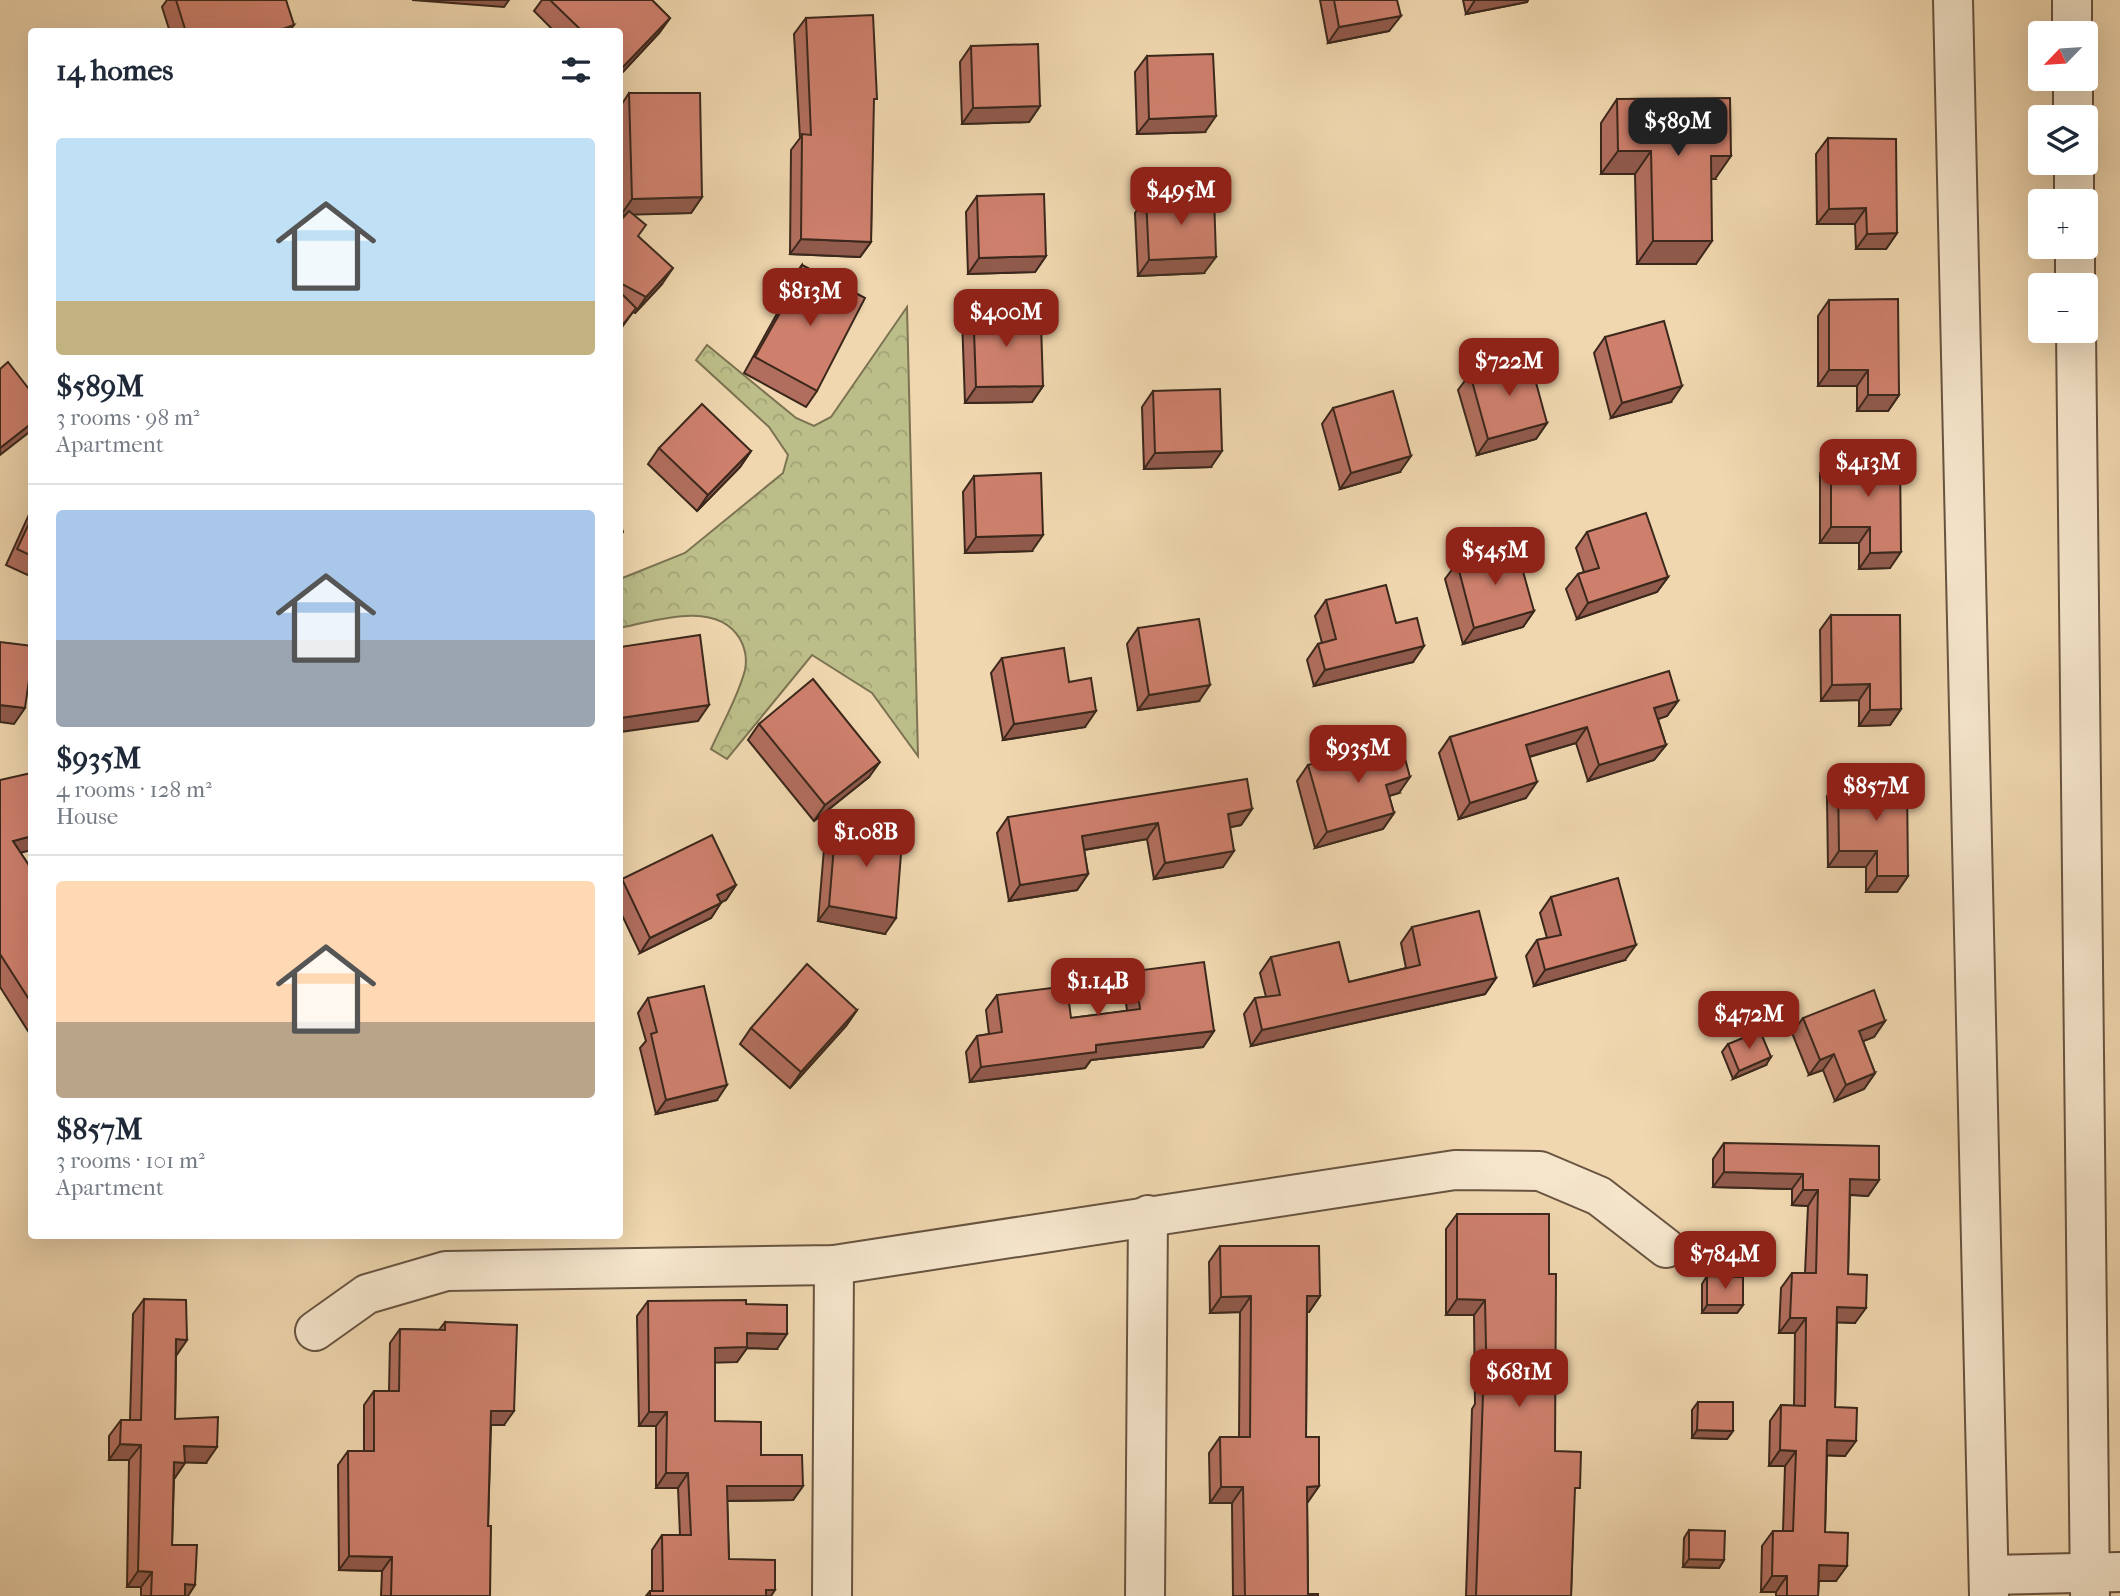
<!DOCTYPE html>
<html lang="en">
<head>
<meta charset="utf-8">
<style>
	:root { --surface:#fff; --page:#f2f2f3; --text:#1f2937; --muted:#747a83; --line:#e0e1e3; --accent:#8f2418 }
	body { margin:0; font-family:"IM FELL French Canon",serif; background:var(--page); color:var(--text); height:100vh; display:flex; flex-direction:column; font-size:26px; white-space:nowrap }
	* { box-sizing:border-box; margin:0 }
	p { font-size:23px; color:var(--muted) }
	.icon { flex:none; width:38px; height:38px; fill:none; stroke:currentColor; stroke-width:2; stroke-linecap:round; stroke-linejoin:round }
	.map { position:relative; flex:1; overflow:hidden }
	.side { position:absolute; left:28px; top:28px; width:595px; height:1211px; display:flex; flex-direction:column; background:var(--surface); border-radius:7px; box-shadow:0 7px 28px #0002 }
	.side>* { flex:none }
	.needle { width:46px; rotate:245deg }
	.controls { position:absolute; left:2028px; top:21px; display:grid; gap:14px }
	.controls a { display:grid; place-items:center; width:70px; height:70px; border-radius:7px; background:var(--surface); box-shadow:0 7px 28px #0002; font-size:35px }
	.price { position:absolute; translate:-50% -60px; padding:0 16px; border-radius:14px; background:var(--accent); color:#fff; font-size:23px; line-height:46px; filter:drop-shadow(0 2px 4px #0008) }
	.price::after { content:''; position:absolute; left:50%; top:42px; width:21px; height:16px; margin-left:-10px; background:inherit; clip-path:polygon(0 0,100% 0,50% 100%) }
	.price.active { background:#222; color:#fff }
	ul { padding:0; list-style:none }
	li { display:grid; align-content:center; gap:14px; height:371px; padding:0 28px }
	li+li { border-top:2px solid var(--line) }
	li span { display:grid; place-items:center; height:217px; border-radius:7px; color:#555 }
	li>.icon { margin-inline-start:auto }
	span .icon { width:126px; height:126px; fill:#fffc; stroke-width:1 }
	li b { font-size:30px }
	h2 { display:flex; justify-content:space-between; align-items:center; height:84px; padding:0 28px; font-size:30px }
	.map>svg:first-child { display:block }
</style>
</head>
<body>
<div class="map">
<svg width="2120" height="1596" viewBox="0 0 2120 1596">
	<defs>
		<pattern id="forest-crowns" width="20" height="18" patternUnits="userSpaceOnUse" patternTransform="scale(1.75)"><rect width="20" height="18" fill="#bcbe89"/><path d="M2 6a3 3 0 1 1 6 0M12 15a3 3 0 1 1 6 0" fill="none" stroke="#a2a376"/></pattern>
	</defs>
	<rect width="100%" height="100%" fill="#f0d7af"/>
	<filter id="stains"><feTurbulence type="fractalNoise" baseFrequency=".00286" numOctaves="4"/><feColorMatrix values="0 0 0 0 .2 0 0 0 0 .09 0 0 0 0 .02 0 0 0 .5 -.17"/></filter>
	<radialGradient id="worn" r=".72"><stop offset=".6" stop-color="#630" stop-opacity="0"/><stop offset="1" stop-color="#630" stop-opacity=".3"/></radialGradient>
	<path fill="url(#forest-crowns)" stroke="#7c7352" stroke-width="2" d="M907,307l11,449 -46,-63 -60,-38 -85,104 -16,-10c11,-25 27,-52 34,-79 2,-10 0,-22 -5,-31 -23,-40 -86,-18 -120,-11v-49l65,-26 98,-80 5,-18 -19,-28 -73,-67 11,-15 89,73 18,8 17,-9z"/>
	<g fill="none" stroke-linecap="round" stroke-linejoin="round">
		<defs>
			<g id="minor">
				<path d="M1953,0l36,1596"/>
				<path d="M2072,0v33"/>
				<path d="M2073,79v38"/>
				<path d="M2074,163v38"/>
				<path d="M2075,247v38"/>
				<path d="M2076,331l14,1265"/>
				<path d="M315,1331l52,-37 79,-23 388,-6 621,-95 85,1 59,25 67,52"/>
				<path d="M1989,1575l131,-3"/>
				<path d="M832,1596l2,-331"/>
				<path d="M1145,1596l3,-381"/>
			</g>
		</defs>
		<use href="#minor" stroke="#685441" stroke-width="42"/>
		<use href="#minor" stroke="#f5e5cb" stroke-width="38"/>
	</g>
	<g fill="#b16e5e" stroke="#3b281c" stroke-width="2">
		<path d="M167,0h119l3,32h-119l-8,-25z"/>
		<path d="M542,0h110l18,18 -11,15 -39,42v-43h-65l-21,-21z"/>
		<path d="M1320,0h77l-8,31 -61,12z"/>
		<path d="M1463,0h65l-1,2 -61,12z"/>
		<path d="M806,18l67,86 -2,138 -11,15 -70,-3 1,-104 9,-12 -6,-104z"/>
		<path d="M971,46l69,60 -11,16 -67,2 -2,-62z"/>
		<path d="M1147,56l58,76 -68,2 -2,-62z"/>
		<path d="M629,93l73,104 -11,16 -57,1 4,22 24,48 -27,29 -2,-1 -13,18v-109l5,-6h-4l-1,-108z"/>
		<path d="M1617,99l98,80h-4l-15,85h-59l-2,-90h-34v-51z"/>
		<path d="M1828,138l69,95 -11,16h-30l-1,-25h-38l-1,-70z"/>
		<path d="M977,196l69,60 -11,16 -67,2 -2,-62z"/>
		<path d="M1146,197l58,76 -66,3 -3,-63z"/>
		<path d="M802,265l15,126 -11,16 -62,-34 35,-63 -2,-1 14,-29z"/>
		<path d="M1829,300l70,95 -11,16h-31v-25h-39v-70z"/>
		<path d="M973,303l33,22 37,61 -11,16 -67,1 -3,-85z"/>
		<path d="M1605,337l66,65 -60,16 -17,-65z"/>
		<path d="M1470,374l77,49 -11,16 -59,16 -19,-65z"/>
		<path d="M1153,391l58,76 -67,2 -2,-62z"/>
		<path d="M1333,408l67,64 -60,17 -18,-65z"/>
		<path d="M659,448l92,3 -11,16 -43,44 -49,-47z"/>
		<path d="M1831,457h69l-10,111 -31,1v-26h-39v-70z"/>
		<path d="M974,476l58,75 -67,2 -2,-61z"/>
		<path d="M32,508v69l-26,-12z"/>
		<path d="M1587,532l81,45 -11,15 -80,27 -11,-30 12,-15 6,-2 -8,-24z"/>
		<path d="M1457,563l77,48 -11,16 -60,17 -18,-65z"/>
		<path d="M1326,600l70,23 17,39 -99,24 -7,-26 11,-16 4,-1 -7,-27z"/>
		<path d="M1831,615l70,94 -11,16 -31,1v-26l-38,1 -1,-71z"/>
		<path d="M1138,628l61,73 -61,9 -11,-66z"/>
		<path d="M1002,658l67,24 16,45 -82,13 -12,-67z"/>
		<path d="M1678,701l-11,15 -9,3 8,26 -12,15 -66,21 -12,-38 -47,14 -3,41 -67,21 -20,-66 11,-16z"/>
		<path d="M759,724l110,53 -55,44 -66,-81z"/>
		<path d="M1308,765l91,28 -10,3 5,17 -11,16 -68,19 -18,-67z"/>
		<path d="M0,780l32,70 -12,2 12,18v158l-4,3 -28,-44z"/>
		<path d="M1838,781l70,95 -11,16h-31v-25h-38l-1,-71z"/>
		<path d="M1252,809l-11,16 -11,2 -7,40 -69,12 -7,-40 -63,11 4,24 -11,16 -68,11 -12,-68 11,-16z"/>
		<path d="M836,822l49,112 -67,-13 7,-84z"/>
		<path d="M622,879l114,6 -10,15 -5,2 -10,16 -71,35 -20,-42v-29z"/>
		<path d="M1551,897l74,63 -91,26 -8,-30 11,-16 10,-2 -7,-25z"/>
		<path d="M1412,927l84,51 -11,16 -234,52 -7,-32 11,-16 11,-1 -6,-24 11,-16 78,25 57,-14 -5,-25z"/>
		<path d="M1135,971l79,60 -11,16 -112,13 -6,8 -115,14 -4,-30 11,-16 12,-2 -3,-24 11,-15 74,23 56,-7 -3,-24z"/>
		<path d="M648,998l69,102 -61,14 -16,-66 6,-7 -8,-28z"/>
		<path d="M857,1010l-11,16 -56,62 -50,-44 11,-16z"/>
		<path d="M1803,1018l82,3 -11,16 -11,4 12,32 -11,16 -29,12 -12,-31 -14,5 -17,-42z"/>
		<path d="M1728,1044l38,21 -33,14 -11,-27z"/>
		<path d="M1724,1143l155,37 -11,16 -18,-1 -2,79 7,49 -18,-1 -2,85 10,49 -18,-1 -2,77 11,49h-17l-1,15h-42v-4h-15l1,-46 11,-15h10l2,-65h-16l1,-45 11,-16 13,1 1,-73h-16l2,-45 11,-15h13l3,-67 -16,-1v-16l-79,-2v-28z"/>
		<path d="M1457,1214l92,60 6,177 19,45 -3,100h-105l6,-187 3,-5 -1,-89h-28v-86z"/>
		<path d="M1220,1246l100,50 -11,16h-2l-1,125 13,49 -12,16 1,92 10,2h-85l-1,-93h-22l-1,-50 11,-16h19l1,-125 -30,1 -1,-51z"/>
		<path d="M1707,1276l36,29 -6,8h-35v-29z"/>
		<path d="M144,1299l32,56 -1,64 31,44 -21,-1 -11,17 -2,66 16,51h-47v-9h-14l2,-127h-20v-24l12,-16h9l3,-106z"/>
		<path d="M648,1301l98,3 31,45 -30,-1 -10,14h-22v59l88,65 -10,14 -66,1 2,58 42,37h-125l4,-5h2v-41l10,-15h18l-2,-47h-22v-62h-17l-2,-110z"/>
		<path d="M445,1322l59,103h-13l-3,101 2,70h-109l1,-25 -43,-1 -1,-105 10,-14h16v-46l10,-14h15l1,-48 10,-14 39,1z"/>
		<path d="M1698,1402l35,29 -6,8 -35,-1v-28z"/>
		<path d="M1689,1530l35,30 -5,8 -36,-1 1,-29z"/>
	</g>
	<g fill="#905a4c" stroke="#3b281c" stroke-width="2">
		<path d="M412,0h97l-5,7z"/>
		<path d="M1475,0h53l-1,2 -61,12z"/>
		<path d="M1401,16l-12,15 -61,12 11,-16z"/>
		<path d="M670,18l-11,15 -39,42v-4l1,-2z"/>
		<path d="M294,25l-5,7h-15z"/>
		<path d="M1040,106l-11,16 -67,2 11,-16z"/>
		<path d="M1216,116l-11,16 -68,2 12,-15z"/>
		<path d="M1618,151h33l-16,23h-34z"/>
		<path d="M1711,156h20l-16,23h-21z"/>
		<path d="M702,197l-11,16 -70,2 11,-16z"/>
		<path d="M1866,208l-11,16h-38l12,-15z"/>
		<path d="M1897,233l-11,16h-30l11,-15z"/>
		<path d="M801,239l70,3 -11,15 -70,-3z"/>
		<path d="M1653,241h59l-16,23h-59z"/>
		<path d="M1046,256l-11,16 -67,2 11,-16z"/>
		<path d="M1216,257l-12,16 -66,3 11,-16z"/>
		<path d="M673,268l-11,16 -27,29 11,-16z"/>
		<path d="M1829,370h39l-11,16h-39z"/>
		<path d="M1043,386l-11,16 -67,1 11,-16z"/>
		<path d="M1682,386l-11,16 -60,16 11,-15z"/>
		<path d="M1868,395h31l-11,16h-31z"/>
		<path d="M32,423v7l-32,25v-7z"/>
		<path d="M1547,423l-11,16 -59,16 11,-16z"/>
		<path d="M751,451l-11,16 -43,44 11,-16z"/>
		<path d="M1222,451l-11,16 -67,2 11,-16z"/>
		<path d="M1411,456l-11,16 -60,17 11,-16z"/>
		<path d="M1831,527h39l-11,16h-39z"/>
		<path d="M1043,535l-11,16 -67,2 11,-16z"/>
		<path d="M1901,552l-11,16 -31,1 11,-16z"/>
		<path d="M1668,577l-11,15 -80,27 11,-16z"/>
		<path d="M1534,611l-11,16 -60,17 11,-16z"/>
		<path d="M1424,646l-11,16 -99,24 11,-16z"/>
		<path d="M1870,684l-11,16 -38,1 11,-16z"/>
		<path d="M1210,685l-11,16 -61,9 11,-15z"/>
		<path d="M1678,701l-11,15 -24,8 11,-16z"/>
		<path d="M0,705l25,3 -11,16 -14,-2z"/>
		<path d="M709,705l-11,16 -78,11v-14z"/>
		<path d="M1901,709l-11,16 -31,1 11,-16z"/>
		<path d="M1096,711l-11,16 -82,13 11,-16z"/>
		<path d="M1587,727l-11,16 -61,18 11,-16z"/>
		<path d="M1666,745l-12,15 -66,21 11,-16z"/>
		<path d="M880,762l-11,15 -55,44 11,-16z"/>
		<path d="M1410,777l-11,16 -24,7 11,-15z"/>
		<path d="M1537,782l-11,16 -67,21 11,-16z"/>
		<path d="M1252,809l-11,16 -24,5 11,-16z"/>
		<path d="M1394,813l-11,16 -68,19 12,-16z"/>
		<path d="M1158,823l-11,16 -76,13 11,-16z"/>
		<path d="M32,836v14l-30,7 11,-16z"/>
		<path d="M1234,851l-11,16 -69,12 11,-16z"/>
		<path d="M1839,851h38l-11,16h-38z"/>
		<path d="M1088,874l-11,16 -68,11 11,-16z"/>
		<path d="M1877,876h31l-11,16h-31z"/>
		<path d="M736,885l-10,15 -19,9 10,-14z"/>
		<path d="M721,903l-10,15 -71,35 10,-15z"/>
		<path d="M829,906l67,12 -11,16 -67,-13z"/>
		<path d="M1636,945l-11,15 -91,26 11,-16z"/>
		<path d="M1496,978l-11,16 -234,52 11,-16z"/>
		<path d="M857,1010l-11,16 -56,62 11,-16z"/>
		<path d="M1885,1021l-11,16 -26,10 11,-16z"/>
		<path d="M1214,1031l-11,16 -112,13 -6,8 -115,14 11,-15 115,-22z"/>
		<path d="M1834,1054l-11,16 -14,5 11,-15z"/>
		<path d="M1771,1057l-5,8 -33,14 6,-8z"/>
		<path d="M1875,1073l-11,16 -29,12 11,-16z"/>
		<path d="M727,1085l-10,15 -61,14 10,-14z"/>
		<path d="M1724,1172l79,2 -11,15 -79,-2z"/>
		<path d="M1850,1179l29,1 -11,16 -29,-2z"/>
		<path d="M1803,1190h15l-10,16 -16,-1z"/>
		<path d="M1251,1296l-11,16 -30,1 11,-16z"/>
		<path d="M1307,1296h13l-11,16 -13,-1z"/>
		<path d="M1457,1299l28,1 -11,15h-28z"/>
		<path d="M1707,1305h36l-6,8h-35z"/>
		<path d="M1837,1307l29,1 -11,15 -28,-1z"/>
		<path d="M1790,1318h16l-11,15h-16z"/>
		<path d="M747,1333l40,1 -10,15 -30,-1 -10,14 -32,1 10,-15z"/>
		<path d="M176,1339l11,1 -11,16z"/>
		<path d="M491,1411h23l-10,14h-23z"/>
		<path d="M649,1412h18l-11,14h-17z"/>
		<path d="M1697,1430l36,1 -6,8 -35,-1z"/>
		<path d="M1827,1440l29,1 -11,15 -29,-1z"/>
		<path d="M120,1444l21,1 -12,15h-20z"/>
		<path d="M184,1446l33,1 -11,16 -33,-1z"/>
		<path d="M1780,1450l16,1 -11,15h-16z"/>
		<path d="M174,1462l11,1 -11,16z"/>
		<path d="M666,1473h22l-10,15h-22z"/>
		<path d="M727,1486h76l-10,14 -76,1z"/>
		<path d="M1319,1486l-11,16h-12l11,-15z"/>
		<path d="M1221,1487h22l-11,16h-22z"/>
		<path d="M349,1556l43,1 -10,14 -43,-1z"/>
		<path d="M1689,1559l35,1 -5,8 -36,-1z"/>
		<path d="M1819,1565l28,1 -11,15h-28z"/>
		<path d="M138,1571l14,1 -11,15h-14z"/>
		<path d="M1772,1576h15l-11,16h-15z"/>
		<path d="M185,1584l10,1 -7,11h-11z"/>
		<path d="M766,1590h9l-4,6h-9z"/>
	</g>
	<g fill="#ce806d" stroke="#3b281c" stroke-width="2">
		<path d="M176,0h110l8,25 -20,7h-88z"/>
		<path d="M550,0h102l18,18 -49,51 -1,-2v-35h-37z"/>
		<path d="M1334,0h63l4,16 -62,11z"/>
		<path d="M873,15l4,84h-3l-3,143 -70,-3 1,-105 9,1 -5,-117z"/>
		<path d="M1038,44l2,62 -67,2 -2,-62z"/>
		<path d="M1213,54l3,62 -67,3 -2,-63z"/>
		<path d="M629,93h71l2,104 -70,2z"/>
		<path d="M1730,98l1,58h-20l1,85h-59l-2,-90h-33l-1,-52z"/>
		<path d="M1828,138l68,1 1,94 -30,1 -1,-26 -37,1z"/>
		<path d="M1044,194l2,62 -67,2 -2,-62z"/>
		<path d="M1214,196l2,61 -67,3 -3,-63z"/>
		<path d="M629,211l17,14 -8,11 35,32 -27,29 -26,-14v-62z"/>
		<path d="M802,265l63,33 -48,93 -62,-34 35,-62 -2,-2z"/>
		<path d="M620,292l16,16 -16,20z"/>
		<path d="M1898,299l1,96h-31v-25h-39v-70z"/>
		<path d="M1006,302v23l35,-1 2,62 -67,1 -3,-84z"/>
		<path d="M1664,321l18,65 -60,17 -17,-66z"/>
		<path d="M1529,357l18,66 -59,16 -18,-65z"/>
		<path d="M8,362l24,31v30l-32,25v-79z"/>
		<path d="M1220,389l2,62 -67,2 -2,-62z"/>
		<path d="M1393,391l18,65 -60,17 -18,-65z"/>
		<path d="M702,404l49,47 -43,44 -49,-47z"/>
		<path d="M1831,457h69l1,95 -31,1v-26h-39z"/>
		<path d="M1041,473l2,62 -67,2 -2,-61z"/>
		<path d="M1646,513l22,64 -80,26 -10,-29 21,-6 -12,-36z"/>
		<path d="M32,517v39l-15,-7z"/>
		<path d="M620,522l3,10 -3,2z"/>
		<path d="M1516,546l18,65 -60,17 -17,-65z"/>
		<path d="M1386,585l10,38 21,-5 7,28 -99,24 -7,-26 18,-5 -10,-39z"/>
		<path d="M1831,615h69l1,94 -31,1v-26l-38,1z"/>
		<path d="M1199,619l11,66 -61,10 -11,-67z"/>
		<path d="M700,635l9,70 -89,13v-71z"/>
		<path d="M0,642l32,4v13l-7,49 -25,-3z"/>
		<path d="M1064,648l5,34 22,-4 5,33 -82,13 -12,-66z"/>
		<path d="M1669,671l9,30 -24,7 12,37 -67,20 -12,-38 -61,18 11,37 -67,21 -20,-66z"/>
		<path d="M813,679l67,83 -55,43 -66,-81z"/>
		<path d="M1400,740l10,37 -24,8 8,28 -67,19 -19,-67z"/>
		<path d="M31,773l1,63 -19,5 19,29v134l-32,-50v-174z"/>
		<path d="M1247,779l5,30 -24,5 6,37 -69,12 -7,-40 -76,13 6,38 -68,11 -12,-68z"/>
		<path d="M1838,781h69l1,95h-31v-25h-38z"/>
		<path d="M836,822l67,6 -7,90 -67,-12z"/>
		<path d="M712,835l24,50 -19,10 4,8 -71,35 -28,-59z"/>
		<path d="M1618,878l18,67 -91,25 -8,-30 24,-5 -10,-38z"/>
		<path d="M1479,911l17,67 -234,52 -7,-32 25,-3 -9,-38 68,-15 10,40 71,-17 -8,-38z"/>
		<path d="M1204,962l10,69 -118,14v7l-115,15 -4,-31 25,-4 -5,-37 70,-9 4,32 69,-9 -5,-38z"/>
		<path d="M807,964l50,46 -56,62 -50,-44z"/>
		<path d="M704,986l23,99 -61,15 -15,-66 6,-2 -9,-34z"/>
		<path d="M1874,990l11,31 -26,10 16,42 -29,12 -12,-31 -14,6 -17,-42z"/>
		<path d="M1760,1031l11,26 -32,14 -11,-27z"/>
		<path d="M1724,1143l155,3v34l-29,-1 -2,95 19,1 -1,33 -29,-1 -2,100 22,1 -1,33 -29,-1 -2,92 23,1 -1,33 -28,-1 -1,31h-31v-20h-15l1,-45h20l3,-80 -16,-1 1,-45 24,1 1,-88h-16l2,-45h24l2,-83h-15v-16l-79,-2z"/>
		<path d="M1457,1214h92v60h7l-1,177 26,1 -1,36h-5l-4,108h-95l7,-202h4l-2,-94 -28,-1z"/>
		<path d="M1220,1246h99l1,50h-13l-1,141h13v49l-12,1 1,107h10v2h-73l-2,-109h-22l-1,-50h30l1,-141 -30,1z"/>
		<path d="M1707,1276l36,1v28h-36z"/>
		<path d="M144,1299l42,1 1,40 -11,-1 -1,80 43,-2 -1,30 -33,-1 1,17 -11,-1 -2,83h25l-2,40 -10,-1v12h-34l1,-24 -14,-1 3,-126 -21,-1 1,-24h20z"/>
		<path d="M746,1300v4l41,1v29l-40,-1v14l-32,1v73l46,1v33h41l1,31h-76l2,73 46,1v30h-9v6h-116v-5h13l-1,-56h29l-3,-62h-22l1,-61h-18l-1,-111z"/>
		<path d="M445,1322l72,3 -3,86h-23l-3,115h3l-1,70h-99l1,-39 -43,-1 -1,-105h26v-60h25l1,-62 45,1z"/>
		<path d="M1698,1402h35v29l-36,-1z"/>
		<path d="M1689,1530l36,1 -1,29 -35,-1z"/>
	</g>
	<rect width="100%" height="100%" filter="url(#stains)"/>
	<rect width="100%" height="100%" fill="url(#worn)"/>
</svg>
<div class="controls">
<a><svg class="needle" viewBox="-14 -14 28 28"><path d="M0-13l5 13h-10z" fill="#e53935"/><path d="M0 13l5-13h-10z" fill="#747a83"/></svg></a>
<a><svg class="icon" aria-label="layers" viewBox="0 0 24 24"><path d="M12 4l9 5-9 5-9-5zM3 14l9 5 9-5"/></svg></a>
<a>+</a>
<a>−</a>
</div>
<b class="price active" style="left:1678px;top:158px">$589M</b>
<b class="price" style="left:1181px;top:227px">$495M</b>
<b class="price" style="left:810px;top:328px">$813M</b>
<b class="price" style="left:1006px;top:349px">$400M</b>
<b class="price" style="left:1509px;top:398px">$722M</b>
<b class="price" style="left:1868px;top:499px">$413M</b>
<b class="price" style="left:1495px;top:587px">$545M</b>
<b class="price" style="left:1358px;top:785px">$935M</b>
<b class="price" style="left:1876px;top:823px">$857M</b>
<b class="price" style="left:866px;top:869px">$1.08B</b>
<b class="price" style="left:1098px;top:1018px">$1.14B</b>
<b class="price" style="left:1749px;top:1051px">$472M</b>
<b class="price" style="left:1725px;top:1291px">$784M</b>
<b class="price" style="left:1519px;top:1409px">$681M</b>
<section class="side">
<h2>14 homes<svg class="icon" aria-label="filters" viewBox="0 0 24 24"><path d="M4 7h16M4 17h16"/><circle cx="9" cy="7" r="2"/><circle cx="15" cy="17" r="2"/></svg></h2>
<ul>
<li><span style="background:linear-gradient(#bfe0f5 75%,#c2b280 0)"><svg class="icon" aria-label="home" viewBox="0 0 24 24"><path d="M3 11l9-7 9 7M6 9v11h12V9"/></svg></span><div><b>$589M</b><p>3 rooms · 98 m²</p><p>Apartment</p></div></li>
<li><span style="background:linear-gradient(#a9c7e8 60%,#9aa5b1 0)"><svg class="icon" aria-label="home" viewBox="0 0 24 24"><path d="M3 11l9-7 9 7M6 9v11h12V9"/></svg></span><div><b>$935M</b><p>4 rooms · 128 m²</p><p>House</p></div></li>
<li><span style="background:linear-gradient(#ffd9b3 65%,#b9a48a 0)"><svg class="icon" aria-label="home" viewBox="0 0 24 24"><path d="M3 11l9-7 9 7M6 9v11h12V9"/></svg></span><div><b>$857M</b><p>3 rooms · 101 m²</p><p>Apartment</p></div></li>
</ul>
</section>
</div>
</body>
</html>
